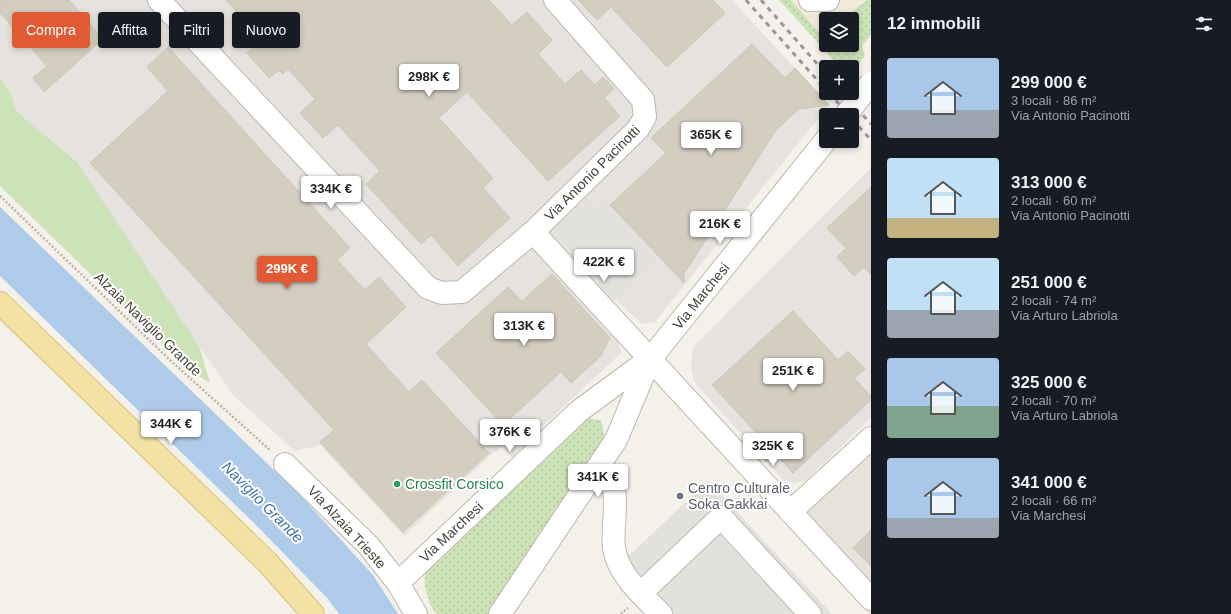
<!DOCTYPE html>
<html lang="it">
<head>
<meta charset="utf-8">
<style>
	:root { --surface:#171b24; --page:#242831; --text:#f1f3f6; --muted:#9ea1a6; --accent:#e25a33 }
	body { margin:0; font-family:Arial,sans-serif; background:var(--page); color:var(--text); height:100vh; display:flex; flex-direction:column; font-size:15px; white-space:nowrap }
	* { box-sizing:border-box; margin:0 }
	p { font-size:13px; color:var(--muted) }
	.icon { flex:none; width:22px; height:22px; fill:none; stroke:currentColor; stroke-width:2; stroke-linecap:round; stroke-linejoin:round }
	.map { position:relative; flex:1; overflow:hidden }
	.side { display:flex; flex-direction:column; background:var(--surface); width:360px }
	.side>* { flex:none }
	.banner { position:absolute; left:12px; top:12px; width:380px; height:36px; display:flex; gap:8px }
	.fabs { position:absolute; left:819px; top:12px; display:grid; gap:8px }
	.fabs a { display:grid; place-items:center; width:40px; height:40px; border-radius:4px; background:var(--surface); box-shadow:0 2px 6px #0003; font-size:20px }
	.price { position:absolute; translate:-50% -34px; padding:0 9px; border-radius:4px; background:#fff; color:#222; font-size:13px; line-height:26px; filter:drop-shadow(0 1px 2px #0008) }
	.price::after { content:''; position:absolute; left:50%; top:24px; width:12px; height:9px; margin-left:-6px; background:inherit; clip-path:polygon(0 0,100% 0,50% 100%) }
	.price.active { background:var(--accent); color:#fff }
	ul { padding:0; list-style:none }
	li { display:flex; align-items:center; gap:12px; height:100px; padding:0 16px }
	li span { display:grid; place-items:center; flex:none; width:112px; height:80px; border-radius:4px; color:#555 }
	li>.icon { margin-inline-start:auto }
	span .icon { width:48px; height:48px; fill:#fffc; stroke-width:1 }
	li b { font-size:17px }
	h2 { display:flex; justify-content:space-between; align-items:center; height:48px; padding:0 16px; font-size:17px }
	.tag { padding:0 14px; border-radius:4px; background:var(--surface); box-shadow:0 2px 6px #0003; font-size:14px; line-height:36px }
	.tag.active { background:var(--accent); color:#fff }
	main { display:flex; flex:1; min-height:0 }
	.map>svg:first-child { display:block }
</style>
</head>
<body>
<main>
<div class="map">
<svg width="871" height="614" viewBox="0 0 871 614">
	<defs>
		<pattern id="grass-dots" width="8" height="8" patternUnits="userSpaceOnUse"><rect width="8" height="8" fill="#cce3b8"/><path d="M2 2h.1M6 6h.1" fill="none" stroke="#b1c49f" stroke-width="1.8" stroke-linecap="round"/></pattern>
	</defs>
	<rect width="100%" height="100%" fill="#f3f1ea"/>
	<path fill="#e7e3d9" d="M871,446v168h-2l-82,-89z"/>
	<path fill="#f2e9d8" d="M791,0h76l-24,19h-17v14l-4,3z"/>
	<g fill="#e6e3df">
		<path d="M0,0h732l97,105 -174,217 -13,2 -26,-24 -17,19 21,26 1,8 -59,55 -50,50 -10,-11 -10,7 -88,82 -84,-91 -25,6 -61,-55 -35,-50 -122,-184 -61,-51 -5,-18 -11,-16z"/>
		<path d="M871,168v250l-66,63 -11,2 -11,-3 -88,-97 -4,-13 2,-23z"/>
	</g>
	<g fill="url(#grass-dots)">
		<path d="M779,0h12l31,36 4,-3v12h26v-26h-9l24,-19h4v35l-9,11 3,10 -13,18v-7h-12z"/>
		<path d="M584,418l17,2 4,18 -113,176h-55c-8,-7 -14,-28 -12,-39 1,-5 5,-11 7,-15z"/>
	</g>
	<path fill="#cce3b8" d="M0,77l11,16 5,18 61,51 122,184 11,37 -19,-11 -191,-186z"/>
	<g fill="#e2e1de">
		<path d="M587,201l10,10 10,-9 50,55 -42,42 -62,-68z"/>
		<path d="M708,481l124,133h-175l-42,-45z"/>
	</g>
	<path fill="#aecce9" d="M0,207l299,287 74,81 25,39h-59l-11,-15 -70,-72 -258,-251z"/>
	<g fill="#d4cec1" stroke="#cec6b5">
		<path d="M0,0h69l34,39 -59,53 -11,-14 14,-12 -47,-53z"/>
		<path d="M226,0h263l23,25 15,-13 25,28 -14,14 27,30 16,-14 14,15 8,-8 11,12 -10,9 16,18 -72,65 -81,-89 -28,26 54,60 -10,10 27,30 -52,48 -27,-31 -10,9 -55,-60 14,-13 -42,-46 -15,13 -23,-25 15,-14 -27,-30 -5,5 -4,-4 -10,8 -22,-25 15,-13z"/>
		<path d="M578,0h135l12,13 -58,54 -56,-60 -14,13z"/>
		<path d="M752,44l33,34 10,-10 34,37 -30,4 -23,21 -92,144v9l-74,-78 56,-52 -15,-15z"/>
		<path d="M168,47l182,201 -13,12 28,30 14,-13 27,30 -40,37 43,48 13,-12 67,73 -86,79 -83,-90 14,-12 -244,-267 78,-72 -21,-24z"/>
		<path d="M871,187v88l-7,-8 -10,9 -17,-19 9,-9 -19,-20z"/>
		<path d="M552,274l58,64 -10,19 -29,26 -10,-11 -58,53 -67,-72 72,-66 14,14z"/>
		<path d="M793,311l45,49 10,-9 17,18 -11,9 17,18v4l-78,73 -18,-20 -9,9 -17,-18 9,-9 -46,-50z"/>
		<path d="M871,530v36l-18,-18z"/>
	</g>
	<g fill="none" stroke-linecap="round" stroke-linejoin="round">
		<defs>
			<g id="minor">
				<path d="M159,0l269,288 14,5 20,-1 71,-60 105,-103 7,-12 -2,-17 -88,-100"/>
				<path d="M810,0h18"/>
				<path d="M533,232l338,367"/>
				<path d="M285,464l83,81 30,38 18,31"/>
				<path d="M597,469c4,3 9,6 12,10 12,13 2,51 5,69 4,27 29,48 47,66"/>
				<path d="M790,512l81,-74"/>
				<path d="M398,583l181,-172 72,-53 175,-218"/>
				<path d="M641,593l80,-76 89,97"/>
				<path d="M500,614l116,-174 34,-81"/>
			</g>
			<path id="major" d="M0,303l267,259 46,52"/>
		</defs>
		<use href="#minor" stroke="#beb9ae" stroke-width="24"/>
		<use href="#major" stroke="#d7c175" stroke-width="24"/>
		<g stroke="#beb6a1" stroke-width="2.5" stroke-dasharray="2 2" stroke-linecap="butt">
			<path d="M0,196l172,166 99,89"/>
			<path d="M621,614l7,-6"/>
		</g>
		<use href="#minor" stroke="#fff" stroke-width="22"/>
		<use href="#major" stroke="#f3e2a4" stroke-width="22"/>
		<g stroke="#989898" stroke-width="3" stroke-dasharray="5 5" stroke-linecap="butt">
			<path d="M746,0l80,90"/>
			<path d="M761,0l65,74"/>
			<path d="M829,93l20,22"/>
			<path d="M843,93l28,31"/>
			<path d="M852,119l19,21"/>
		</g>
		<defs>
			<path id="minor-bridge" d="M846,115l25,-32"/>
		</defs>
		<use href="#minor-bridge" stroke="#beb9ae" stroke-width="24" stroke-linecap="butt"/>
		<use href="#minor-bridge" stroke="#fff" stroke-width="22"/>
	</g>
	<circle fill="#2e9e5b" stroke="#fff" stroke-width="1.5" cx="397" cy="484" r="4"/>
	<circle fill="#6b7280" stroke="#fff" stroke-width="1.5" cx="680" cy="496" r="4"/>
	<g text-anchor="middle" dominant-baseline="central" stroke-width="4" stroke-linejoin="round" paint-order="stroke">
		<g font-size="14" fill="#474239" stroke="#fff">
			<text transform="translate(592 173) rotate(-45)">Via Antonio Pacinotti</text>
			<text transform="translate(701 296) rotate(-51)">Via Marchesi</text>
			<text transform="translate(148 324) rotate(44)">Alzaia Naviglio Grande</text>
			<text transform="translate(347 527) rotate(47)">Via Alzaia Trieste</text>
			<text transform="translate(451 532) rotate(-43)">Via Marchesi</text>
		</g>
		<g font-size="14" fill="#27864d" stroke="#fff" text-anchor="start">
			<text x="405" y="484">Crossfit Corsico</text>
		</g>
		<g font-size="14" fill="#5b616d" stroke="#fff" text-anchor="start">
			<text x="688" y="488">Centro Culturale<tspan x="688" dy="16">Soka Gakkai</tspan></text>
		</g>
		<g font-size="15" font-style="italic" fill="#3e73a7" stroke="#fff">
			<text transform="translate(263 502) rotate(45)">Naviglio Grande</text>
		</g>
	</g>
</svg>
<div class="fabs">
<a><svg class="icon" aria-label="layers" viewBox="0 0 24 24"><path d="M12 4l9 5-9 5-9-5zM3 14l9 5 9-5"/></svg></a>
<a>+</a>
<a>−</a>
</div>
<b class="price" style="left:429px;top:98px">298K €</b>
<b class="price" style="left:711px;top:156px">365K €</b>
<b class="price" style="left:331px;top:210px">334K €</b>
<b class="price" style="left:720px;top:245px">216K €</b>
<b class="price" style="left:604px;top:283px">422K €</b>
<b class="price active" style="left:287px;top:290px">299K €</b>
<b class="price" style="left:524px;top:347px">313K €</b>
<b class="price" style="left:793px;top:392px">251K €</b>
<b class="price" style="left:171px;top:445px">344K €</b>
<b class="price" style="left:510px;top:453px">376K €</b>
<b class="price" style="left:773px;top:467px">325K €</b>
<b class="price" style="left:598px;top:498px">341K €</b>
<div class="banner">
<a class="tag active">Compra</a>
<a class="tag">Affitta</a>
<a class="tag">Filtri</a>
<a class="tag">Nuovo</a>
</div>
</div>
<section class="side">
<h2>12 immobili<svg class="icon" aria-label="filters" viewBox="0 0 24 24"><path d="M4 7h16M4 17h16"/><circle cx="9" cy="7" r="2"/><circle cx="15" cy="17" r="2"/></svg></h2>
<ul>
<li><span style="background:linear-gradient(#a9c7e8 65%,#9aa5b1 0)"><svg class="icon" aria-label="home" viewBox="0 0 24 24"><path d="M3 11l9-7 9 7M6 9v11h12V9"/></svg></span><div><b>299 000 €</b><p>3 locali · 86 m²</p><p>Via Antonio Pacinotti</p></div></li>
<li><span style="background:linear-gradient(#bfe0f5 75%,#c2b280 0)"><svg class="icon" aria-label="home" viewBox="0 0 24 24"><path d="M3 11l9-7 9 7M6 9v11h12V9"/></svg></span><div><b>313 000 €</b><p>2 locali · 60 m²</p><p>Via Antonio Pacinotti</p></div></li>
<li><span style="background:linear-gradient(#bfe0f5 65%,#9aa5b1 0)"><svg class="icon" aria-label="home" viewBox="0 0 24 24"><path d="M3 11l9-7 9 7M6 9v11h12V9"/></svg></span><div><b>251 000 €</b><p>2 locali · 74 m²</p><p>Via Arturo Labriola</p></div></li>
<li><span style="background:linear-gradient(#a9c7e8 60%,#7fa58c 0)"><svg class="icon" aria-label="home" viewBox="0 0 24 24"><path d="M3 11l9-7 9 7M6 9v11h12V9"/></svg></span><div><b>325 000 €</b><p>2 locali · 70 m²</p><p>Via Arturo Labriola</p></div></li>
<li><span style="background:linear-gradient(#a9c7e8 75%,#9aa5b1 0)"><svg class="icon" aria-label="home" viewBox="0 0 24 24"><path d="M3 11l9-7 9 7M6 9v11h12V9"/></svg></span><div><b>341 000 €</b><p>2 locali · 66 m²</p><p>Via Marchesi</p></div></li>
</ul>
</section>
</main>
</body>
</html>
